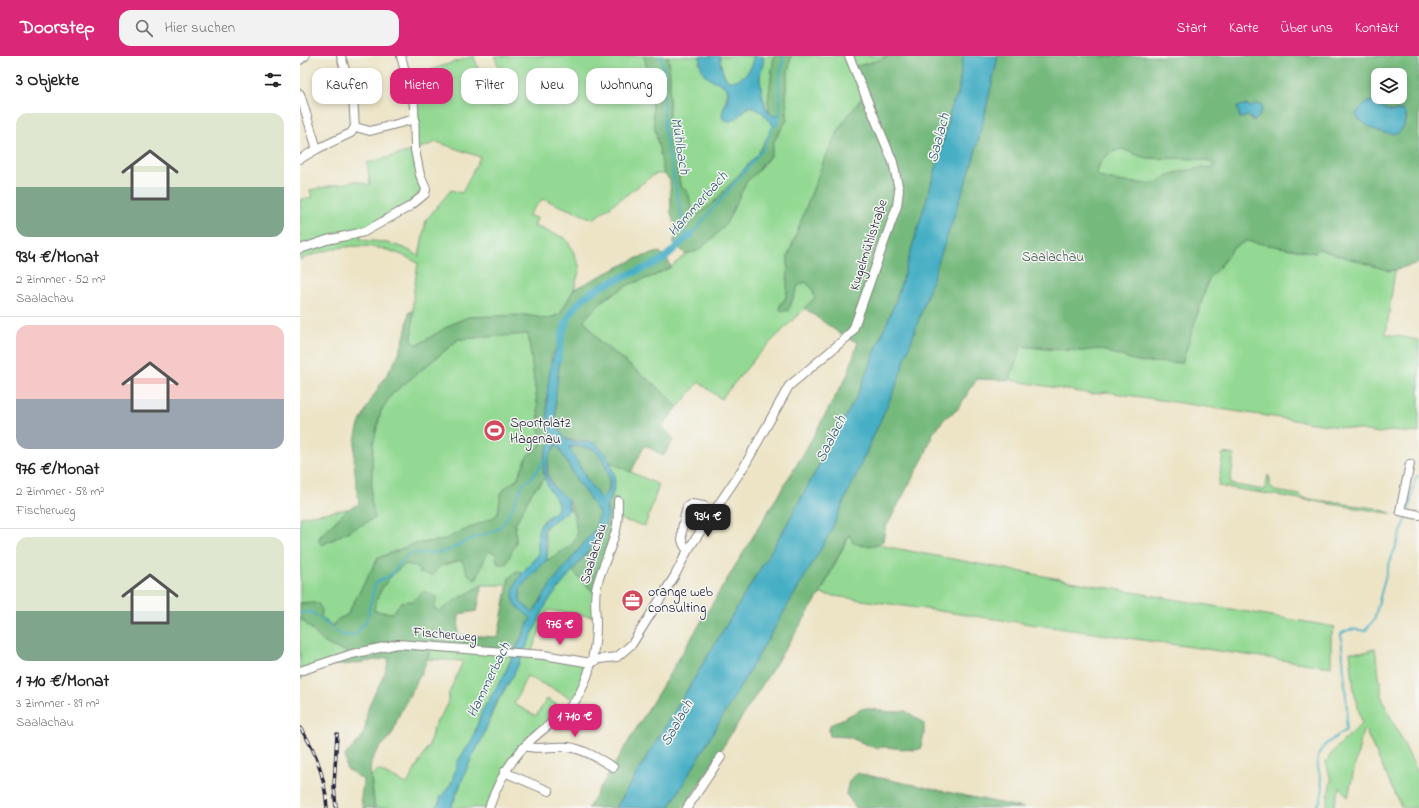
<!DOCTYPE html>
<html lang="de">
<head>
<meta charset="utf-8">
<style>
	:root { --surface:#fff; --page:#f2f2f2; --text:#222; --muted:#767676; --line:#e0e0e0; --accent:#db2777 }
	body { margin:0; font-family:"Indie Flower",sans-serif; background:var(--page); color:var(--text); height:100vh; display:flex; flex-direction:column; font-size:15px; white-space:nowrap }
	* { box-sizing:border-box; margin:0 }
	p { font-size:13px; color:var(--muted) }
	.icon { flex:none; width:22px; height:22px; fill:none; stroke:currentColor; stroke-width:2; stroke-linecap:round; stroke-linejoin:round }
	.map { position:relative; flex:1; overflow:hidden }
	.details { display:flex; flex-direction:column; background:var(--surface); width:300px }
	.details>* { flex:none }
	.guide { position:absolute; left:12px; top:12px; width:380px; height:36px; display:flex; gap:8px }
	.controls { position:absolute; left:1071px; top:12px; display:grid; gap:8px }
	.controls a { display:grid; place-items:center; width:36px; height:36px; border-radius:8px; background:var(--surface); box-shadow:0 2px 6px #0003; font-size:20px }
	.price { position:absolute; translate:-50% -34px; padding:0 9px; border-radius:8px; background:var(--accent); color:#fff; font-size:13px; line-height:26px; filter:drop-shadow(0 1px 2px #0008) }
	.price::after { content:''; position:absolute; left:50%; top:24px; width:12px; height:9px; margin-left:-6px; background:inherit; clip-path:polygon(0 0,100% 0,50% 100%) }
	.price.active { background:#222; color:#fff }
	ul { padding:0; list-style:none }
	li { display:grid; align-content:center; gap:8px; height:212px; padding:0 16px }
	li+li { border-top:1px solid var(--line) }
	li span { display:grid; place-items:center; height:124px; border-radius:12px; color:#555 }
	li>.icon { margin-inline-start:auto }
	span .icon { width:72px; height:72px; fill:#fffc; stroke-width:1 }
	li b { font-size:17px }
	h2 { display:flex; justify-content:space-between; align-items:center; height:48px; padding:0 16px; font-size:17px }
	.chip { padding:0 14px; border-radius:12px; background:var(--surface); box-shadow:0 2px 6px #0003; font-size:14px; line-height:36px }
	.chip.active { background:var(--accent); color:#fff }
	header { display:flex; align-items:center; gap:24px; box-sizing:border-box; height:56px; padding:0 20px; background:var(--accent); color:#fff }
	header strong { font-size:19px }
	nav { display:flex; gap:22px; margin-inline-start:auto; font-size:14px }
	.search { width:280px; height:36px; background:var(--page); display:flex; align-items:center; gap:10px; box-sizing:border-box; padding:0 14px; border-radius:12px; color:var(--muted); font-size:15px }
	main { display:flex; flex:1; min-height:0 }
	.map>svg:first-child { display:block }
</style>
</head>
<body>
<header>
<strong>Doorstep</strong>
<div class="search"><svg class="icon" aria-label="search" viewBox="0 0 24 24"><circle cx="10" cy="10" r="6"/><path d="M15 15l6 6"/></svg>Hier suchen</div>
<nav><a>Start</a><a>Karte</a><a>Über uns</a><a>Kontakt</a></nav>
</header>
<main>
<section class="details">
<h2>3 Objekte<svg class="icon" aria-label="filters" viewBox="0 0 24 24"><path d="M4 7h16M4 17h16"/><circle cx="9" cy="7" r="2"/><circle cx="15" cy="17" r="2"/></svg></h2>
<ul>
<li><span style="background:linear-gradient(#dfe7d0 60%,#7fa58c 0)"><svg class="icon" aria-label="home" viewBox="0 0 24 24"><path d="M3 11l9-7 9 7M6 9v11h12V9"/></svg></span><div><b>934 €/Monat</b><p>2 Zimmer · 52 m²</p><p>Saalachau</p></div></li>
<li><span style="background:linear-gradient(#f6c9c9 60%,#9aa5b1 0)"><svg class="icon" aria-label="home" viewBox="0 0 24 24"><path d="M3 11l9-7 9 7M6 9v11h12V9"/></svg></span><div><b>976 €/Monat</b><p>2 Zimmer · 58 m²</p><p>Fischerweg</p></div></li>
<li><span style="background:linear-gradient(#dfe7d0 60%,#7fa58c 0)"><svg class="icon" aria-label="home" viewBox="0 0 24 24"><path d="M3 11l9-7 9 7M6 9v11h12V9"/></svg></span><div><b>1 710 €/Monat</b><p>3 Zimmer · 89 m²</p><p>Saalachau</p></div></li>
</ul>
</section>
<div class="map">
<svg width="1119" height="752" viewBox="0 0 1119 752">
	<rect width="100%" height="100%" fill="#f6f6f2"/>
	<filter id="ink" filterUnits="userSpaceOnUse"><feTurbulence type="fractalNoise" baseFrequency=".025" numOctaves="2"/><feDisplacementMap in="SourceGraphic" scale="8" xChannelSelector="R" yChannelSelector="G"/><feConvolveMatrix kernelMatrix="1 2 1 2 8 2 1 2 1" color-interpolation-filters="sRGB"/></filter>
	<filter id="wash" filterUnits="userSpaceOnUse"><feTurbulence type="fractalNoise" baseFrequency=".012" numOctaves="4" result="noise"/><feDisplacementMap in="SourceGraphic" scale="16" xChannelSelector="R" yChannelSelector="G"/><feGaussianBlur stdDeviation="0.9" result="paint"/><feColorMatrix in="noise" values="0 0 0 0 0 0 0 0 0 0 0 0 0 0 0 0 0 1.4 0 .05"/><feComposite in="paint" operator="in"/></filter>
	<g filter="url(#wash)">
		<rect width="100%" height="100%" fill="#ede4c6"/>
		<g fill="#93d993" stroke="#5a7e67" fill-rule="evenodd">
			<path d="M174,0l16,52 24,-8 -20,-44h150l6,25 4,42 10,51h-9l-62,45 -50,-20 -15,16 9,3 -3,8 31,12 7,10 8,20 -6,21 -14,25 -13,5 -21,-4 -58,2 -16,7 -33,20h-7l1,-47 5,-34c-40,-23 -76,-21 -118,-3v-60l12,-3 -2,-7 45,-9 15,4 -3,-22 48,-13 -8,-73zM137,86l43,15 -18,36 -11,-3 -25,30 -7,36c-21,-13 -34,-14 -58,-16l-1,-7 66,-41 -11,-42z"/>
			<path d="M368,0h32l-1,7 29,27 -6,26 1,3h13l14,-13 12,6 12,14 -16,28 -46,50 -19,14 -5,-26 -8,-6c-1,-17 -7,-32 -10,-49 -4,-27 3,-54 -2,-81z"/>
			<path d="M420,0h33c2,13 -12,26 -25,25l-6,-11z"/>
			<path d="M463,0h11l-6,45 2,14c-6,-9 -11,-31 -10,-40 1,-7 4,-12 3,-19z"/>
			<path d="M491,0h97l-8,4 -27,7 10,25 -2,7 -19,25 -18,36 -36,96 -1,36 -2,8 -5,4 10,3 8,-21 7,-4 7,6 3,10 -58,58 -36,43 -22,-17 -21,25 -23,-22 -55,-43 -16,-22 20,-21 26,-15 24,-8 17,-9 15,-13 11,-3 41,-53 9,-17 11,-10 13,-16 3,-14 13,-21 -1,-35z"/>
			<path d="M821,93c10,2 19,9 29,9 15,2 55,-3 65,7v2c-15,1 -32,3 -46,8 -6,2 -8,7 -14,8 -11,2 -45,-2 -56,-6l-2,-3c2,-15 10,-21 24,-25z"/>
			<path d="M946,185l69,12 3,-4 72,22 5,-1 -9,64 33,6v93l-29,-2 -10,2 -273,-41 -15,2 -82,-14 11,-34 23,3 38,2 17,-2 41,13 58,-48 11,-36 9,-9 15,-21z"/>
			<path d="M228,278l11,83 2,29 -13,9 -11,24 -12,10 -4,5 -3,19 -4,4 -51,23 -29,4 -36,14 -31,57 -10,5 -5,6 -11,-8 -10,-16 -11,1v-86l48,-8 -29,28 12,4 24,-14 19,-9 -3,-18 2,-55 8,-34 11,-17 67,-55z"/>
			<path d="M923,397l11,2 -4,29 35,6 3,-15 2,3v8l5,5 25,4 3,3 28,4h9l4,2 31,4 19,6 -176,-28z"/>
			<path d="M310,406l49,23 -14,41 -27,-7 -1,-21h-6c5,-12 3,-23 -1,-36z"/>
			<path d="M245,422c3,11 14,19 13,31l-14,11 -6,35 -15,17 -6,-1 -8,7 -1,7h-26l-31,18 -11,8 -27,-10 -12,1 -8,11 -19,-2c2,-19 17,-38 32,-47 20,5 36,2 55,-4l8,15 6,5 13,-30 7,3 21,-10 -1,-19 17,-32z"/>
			<path d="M269,450c6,10 13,29 4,38 -6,7 -19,12 -27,17 9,-26 -19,-28 20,-48z"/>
			<path d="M550,478l11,12 17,-1 214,40 243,42 -4,9v31l-511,-73z"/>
			<path d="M272,515l24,23v23l-48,-7 -17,43 60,10 -16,37 -48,-24 -13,28 22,12 11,-17 20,11 -52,47 -26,51h-38l18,-45 13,-24 13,-33 18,-30 28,-62 6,-11z"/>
			<path d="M0,562c19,16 20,28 46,33v5l-14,9 -20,5 -12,10z"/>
			<path d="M129,590l84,7 -9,22 -22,36 -10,29 -14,21 -7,23 -16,24h-60l-4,-32 7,-6 29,14 22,-39 5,-19 13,-20 2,-13 14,-32 -36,-2 3,-7z"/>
			<path d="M1075,592l8,53 36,74v33h-17l-37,-78h-2l-15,67 -8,-10 -7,21h-7l5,-28 -5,-18c8,-15 24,-26 36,-39l-8,-32 -4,-39h16z"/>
		</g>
		<g fill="#76b97d" stroke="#4c6e5c" fill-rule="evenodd">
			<path d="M344,0h24c5,27 -2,54 2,81 3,17 9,32 10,49l8,6 6,25 18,-13 46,-50 14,-26 6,-4 2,-10 -7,2 -3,-1 -2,-14 6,-45h17l-5,29 1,35 -13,21 -3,14 -8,8 -5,8 -11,10 -21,43 -14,15 -15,12 -11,3 -13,-11 4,-10 -6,-20 -1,-33 -6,-6 -10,-51 -4,-42z"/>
			<path d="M588,0h75l-5,39 -6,9 -12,51 -44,145 -39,96 -74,135 -167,277h-28l217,-357 43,-77 10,-32 -12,-4 -42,-30 11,-10 -3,-10 -7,-6 -7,4 -10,25 -8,-1v-6l5,-4 2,-8 1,-36 36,-96 18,-36 19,-25 2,-7 -10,-25 27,-7z"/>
			<path d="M698,0h409l12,2v205l-29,8 -71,-22 -4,4 -69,-12 -13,7 -15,21 -9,9 -27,85 -42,-1 -41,-13 -17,2 -61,-5 -11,34 -33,-1 -20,31 -11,7 -13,16 -8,22 -40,74 -2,12c-8,7 -20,5 -30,2l-4,-9 -29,60 -136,214h-16l304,-644 12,-46zM1078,19h22v22h-22zM1069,46c12,3 19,12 32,8l6,6 -1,5 -13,13c-15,-2 -26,-7 -37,-18l4,-8zM944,49l7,2 11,1 -3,9 -6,4 -5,-5 -8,2v-6zM821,93c10,2 19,9 29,9 15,2 56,-3 65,7v2c-15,1 -30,3 -44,7 -6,2 -9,7 -16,9 -11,2 -45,-2 -56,-6l-2,-3c2,-15 10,-21 24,-25z"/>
			<path d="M359,196l8,6 4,9 -17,9 -24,8 -26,15 -20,21 16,22 55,43 23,22 -16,19 12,13 -11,17 -18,-11 -14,27 -21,-10c-4,-7 -13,-18 -21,-20 -8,-3 -17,0 -25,-4 -15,-25 -7,-57 -3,-84h-9l-6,49 7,34c-9,13 -11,24 -8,41l-13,14 -17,32 1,19 -10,21h-8l-3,-11 -7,-2 -12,29 -7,-5 -8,-15 -21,6 -7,9 -13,-2 -4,-7 -10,-2c-15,9 -30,28 -32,47l19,2 8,-11 12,-1 11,-10 13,6 -3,12 6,2 11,-8 31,-18 -5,26 -18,3 -1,21 40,2 11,-59 8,-7 6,1 -9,20 9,19 8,7 -18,35 -84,-7c2,16 -22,52 -29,67 -4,7 -5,17 -9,23 -7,8 -17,16 -20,27 -2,6 2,37 4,45h-12l-2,-9 2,-19 -17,-12 -1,-13c8,-8 18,-16 20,-27 2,-10 1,-17 6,-27 7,-16 15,-25 18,-43l-45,7h-12l14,-9v-5c-26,-5 -27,-17 -46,-33v-15h18l4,7 -1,8 12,8 4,-6 10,-5 31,-57 36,-14 29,-4 51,-23 4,-4 3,-19 4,-6 12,-9 11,-24 12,-9 -1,-29 -11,-83 -69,5 -67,55 -11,17 -8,33 -2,56 4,18 -53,27 -3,-3v-4l29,-29 11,-5c-3,-26 -9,-54 0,-79 9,-24 25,-44 37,-66 8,-15 11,-32 13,-47l4,-1 -1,32 7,1 33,-20 16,-7 58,-2 21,4 13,-5 14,-25 63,-31z"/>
			<path d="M257,388l19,35 22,32 1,5 -4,13 -44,55 -18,29 -13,-12v-13l26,-27 27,-17 4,-10 -2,-18 -7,-16 -14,-12 -6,-14v-16z"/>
			<path d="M269,391c8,0 18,-2 25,3 10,7 19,31 13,42 -1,3 -5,5 -6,7l-15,-21z"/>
			<path d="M311,442h6l1,21 -22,75 -24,-23c9,-12 26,-27 32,-40 6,-13 0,-20 7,-33z"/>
			<path d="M564,652l26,4 16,-1 18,12v12l-4,14 -6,1 -29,-3 -10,1 -26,-11 -19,-1 -1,-5 1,-6z"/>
			<path d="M556,717l168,35h-168l-10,-14 3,-13z"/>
		</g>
		<g fill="#46afc5" stroke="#346880" fill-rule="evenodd">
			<path d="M400,0h20c0,9 2,18 8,25 13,1 27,-12 25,-25h10c2,8 -3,14 -3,22 1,10 4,34 13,38l7,-2 -2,10 -4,2 -12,-14 -12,-6c-8,3 -14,21 -27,13 -4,-10 9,-20 4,-30 -5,-11 -28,-3 -27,-33z"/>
			<path d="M663,0h35l-14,62 -12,46 -76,222 -67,149 -160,273h-53l167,-277 74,-135 39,-96 44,-145 12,-51 6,-9z"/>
			<path d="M1074,45c11,3 9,14 27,9l5,3 -2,13 -5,7c-17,3 -31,-5 -43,-17 2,-8 9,-14 18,-15z"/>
			<path d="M956,48l6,1c0,7 -3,12 -7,16l-7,-5 -8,2 -3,-12 9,-1 5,2z"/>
			<path d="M257,291l4,6c-2,18 -13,73 4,85 7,6 21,3 30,5l12,12 7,19 1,10 -1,6 -8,17 2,8 -5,17 -56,71 -34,73 -19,30 -12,33 -13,24 -18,45h-16l5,-6v-4l11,-14 7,-23 14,-21 10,-29 22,-36 27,-57c-5,-4 -11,-8 -15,-13 -11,-18 12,-38 22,-50v-25l2,-5 18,-16c1,-9 -4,-12 -8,-19 -11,-18 -7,-37 3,-53 -11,-17 -5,-74 4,-90zM257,388l19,35 22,32 1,5 -4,13 -44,55 -18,29 -13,-12v-13l26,-27c4,-12 -4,-21 -2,-33l25,-18 -1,-10c-4,-5 -10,-8 -14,-13 -12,-13 -7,-31 3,-43zM269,391c8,-1 19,-1 25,3 11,8 19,30 14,42 -2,2 -5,5 -7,7l-15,-21z"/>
		</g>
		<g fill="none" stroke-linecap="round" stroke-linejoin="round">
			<g stroke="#46afc5" stroke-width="2">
				<path d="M360,0l4,12v62l22,108"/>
				<path d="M391,179l73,-87 8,-20 6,-4 2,-10 -1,-32 5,-26"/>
				<path d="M1109,454c3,-11 3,-23 7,-33l3,-1"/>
				<path d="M0,557l11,-1 31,23 9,1 6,-3 10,-13 7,-33 3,-5 11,-5 21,-23 36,-2 23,-12 28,-10 6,-5 9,-14 11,-25 3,-4 7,-4 12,-18"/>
				<path d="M1007,752l9,-1c17,-20 -7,-41 5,-57 5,-8 17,-14 25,-20l1,-20 -6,-76c7,-6 15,-5 24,-3l9,-11 14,-53 20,-53"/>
			</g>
			<path stroke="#46afc5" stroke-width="7" d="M258,303c2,-10 3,-21 6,-30 13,-44 59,-49 94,-67 13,-7 21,-20 33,-27"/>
		</g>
	</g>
	<g filter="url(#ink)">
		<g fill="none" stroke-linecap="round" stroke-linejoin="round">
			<defs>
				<g id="street">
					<path d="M41,0l12,41 2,30 15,4 45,-12"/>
					<path d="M0,4l5,-4"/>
					<path d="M0,38l17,55 34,-16 4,-6"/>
					<path d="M0,103l17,-10"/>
					<path d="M0,193l27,-9 37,-8 45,-25 16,-13 1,-5 -6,-14 -5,-25 -1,-45 -13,-49"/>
					<path d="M1110,408l-10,47 19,4"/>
					<path d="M388,494c-12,-9 -4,-29 -1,-43l4,-3 13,2 10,7"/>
					<path d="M291,607l8,-4 18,-2 15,-13 42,-67 14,-27 57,-85 44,-79 57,-48 7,-8 44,-124 2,-16 -6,-28 -44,-106"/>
					<path d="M0,615l52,-17 46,-10 146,11 47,8"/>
					<path d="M225,690c14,5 28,-1 43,1 16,2 31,12 45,20"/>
					<path d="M204,716l45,19"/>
					<path d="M189,752c10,-30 25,-55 50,-75 12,-10 26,-19 36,-32 14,-21 21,-51 21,-76 0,-12 -2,-24 0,-36 5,-22 17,-42 21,-64 1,-8 1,-16 1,-24"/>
					<path d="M387,752l34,-51"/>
				</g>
			</defs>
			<use href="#street" stroke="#888380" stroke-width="10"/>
			<use href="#street" stroke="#fff" stroke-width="8"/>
			<defs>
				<g id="rail">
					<path d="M0,672c17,23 25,51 27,80"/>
					<path d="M36,752l-2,-22 3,-52"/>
				</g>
			</defs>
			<use href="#rail" stroke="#22223b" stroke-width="3.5"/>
			<use href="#rail" stroke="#f6f6f2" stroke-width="2" stroke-dasharray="6" stroke-linecap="butt"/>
		</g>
	</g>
	<defs>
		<symbol id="stadium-disc" viewBox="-11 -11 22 22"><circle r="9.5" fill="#d1495b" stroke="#f6f6f2"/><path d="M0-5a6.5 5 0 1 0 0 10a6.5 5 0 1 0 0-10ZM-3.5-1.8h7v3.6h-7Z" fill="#fff"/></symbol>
		<symbol id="office-disc" viewBox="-11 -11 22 22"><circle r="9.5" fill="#d1495b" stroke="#f6f6f2"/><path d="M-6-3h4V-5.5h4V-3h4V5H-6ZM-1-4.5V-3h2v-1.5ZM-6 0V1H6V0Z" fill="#fff"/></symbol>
	</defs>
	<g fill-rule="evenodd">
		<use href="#stadium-disc" x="182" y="362" width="25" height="25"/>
		<use href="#office-disc" x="320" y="532" width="25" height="25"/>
	</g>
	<g text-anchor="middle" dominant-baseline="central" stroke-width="3" stroke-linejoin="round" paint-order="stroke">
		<g font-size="14" fill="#22223b" stroke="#f6f6f2">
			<text transform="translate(569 189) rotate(-72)">Kugelmühlstraße</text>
			<text transform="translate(294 498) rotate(-73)">Saalachau</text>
			<text transform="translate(145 579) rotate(5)">Fischerweg</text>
		</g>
		<g font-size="14" fill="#445955" stroke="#f6f6f2">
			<text x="753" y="201">Saalachau</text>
		</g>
		<g font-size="14" fill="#22223b" stroke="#f6f6f2" text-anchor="start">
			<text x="210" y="367">Sportplatz<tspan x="210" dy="16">Hagenau</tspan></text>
			<text x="348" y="536">orange web<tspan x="348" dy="16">consulting</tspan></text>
		</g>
		<g font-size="15" font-style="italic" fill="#305a72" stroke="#f6f6f2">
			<text transform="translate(639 82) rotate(-75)">Saalach</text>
			<text transform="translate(380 90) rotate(81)">Mühlbach</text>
			<text transform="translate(398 148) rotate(-48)">Hammerbach</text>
			<text transform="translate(531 383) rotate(-63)">Saalach</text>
			<text transform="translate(189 624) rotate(-64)">Hammerbach</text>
			<text transform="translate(377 667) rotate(-60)">Saalach</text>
		</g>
	</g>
</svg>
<div class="controls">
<a><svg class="icon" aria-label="layers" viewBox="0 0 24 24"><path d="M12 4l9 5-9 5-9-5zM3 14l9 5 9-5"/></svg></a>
</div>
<b class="price active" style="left:408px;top:482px">934 €</b>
<b class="price" style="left:260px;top:590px">976 €</b>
<b class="price" style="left:275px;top:682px">1 710 €</b>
<div class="guide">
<a class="chip">Kaufen</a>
<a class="chip active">Mieten</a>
<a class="chip">Filter</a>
<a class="chip">Neu</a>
<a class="chip">Wohnung</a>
</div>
</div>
</main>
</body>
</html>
